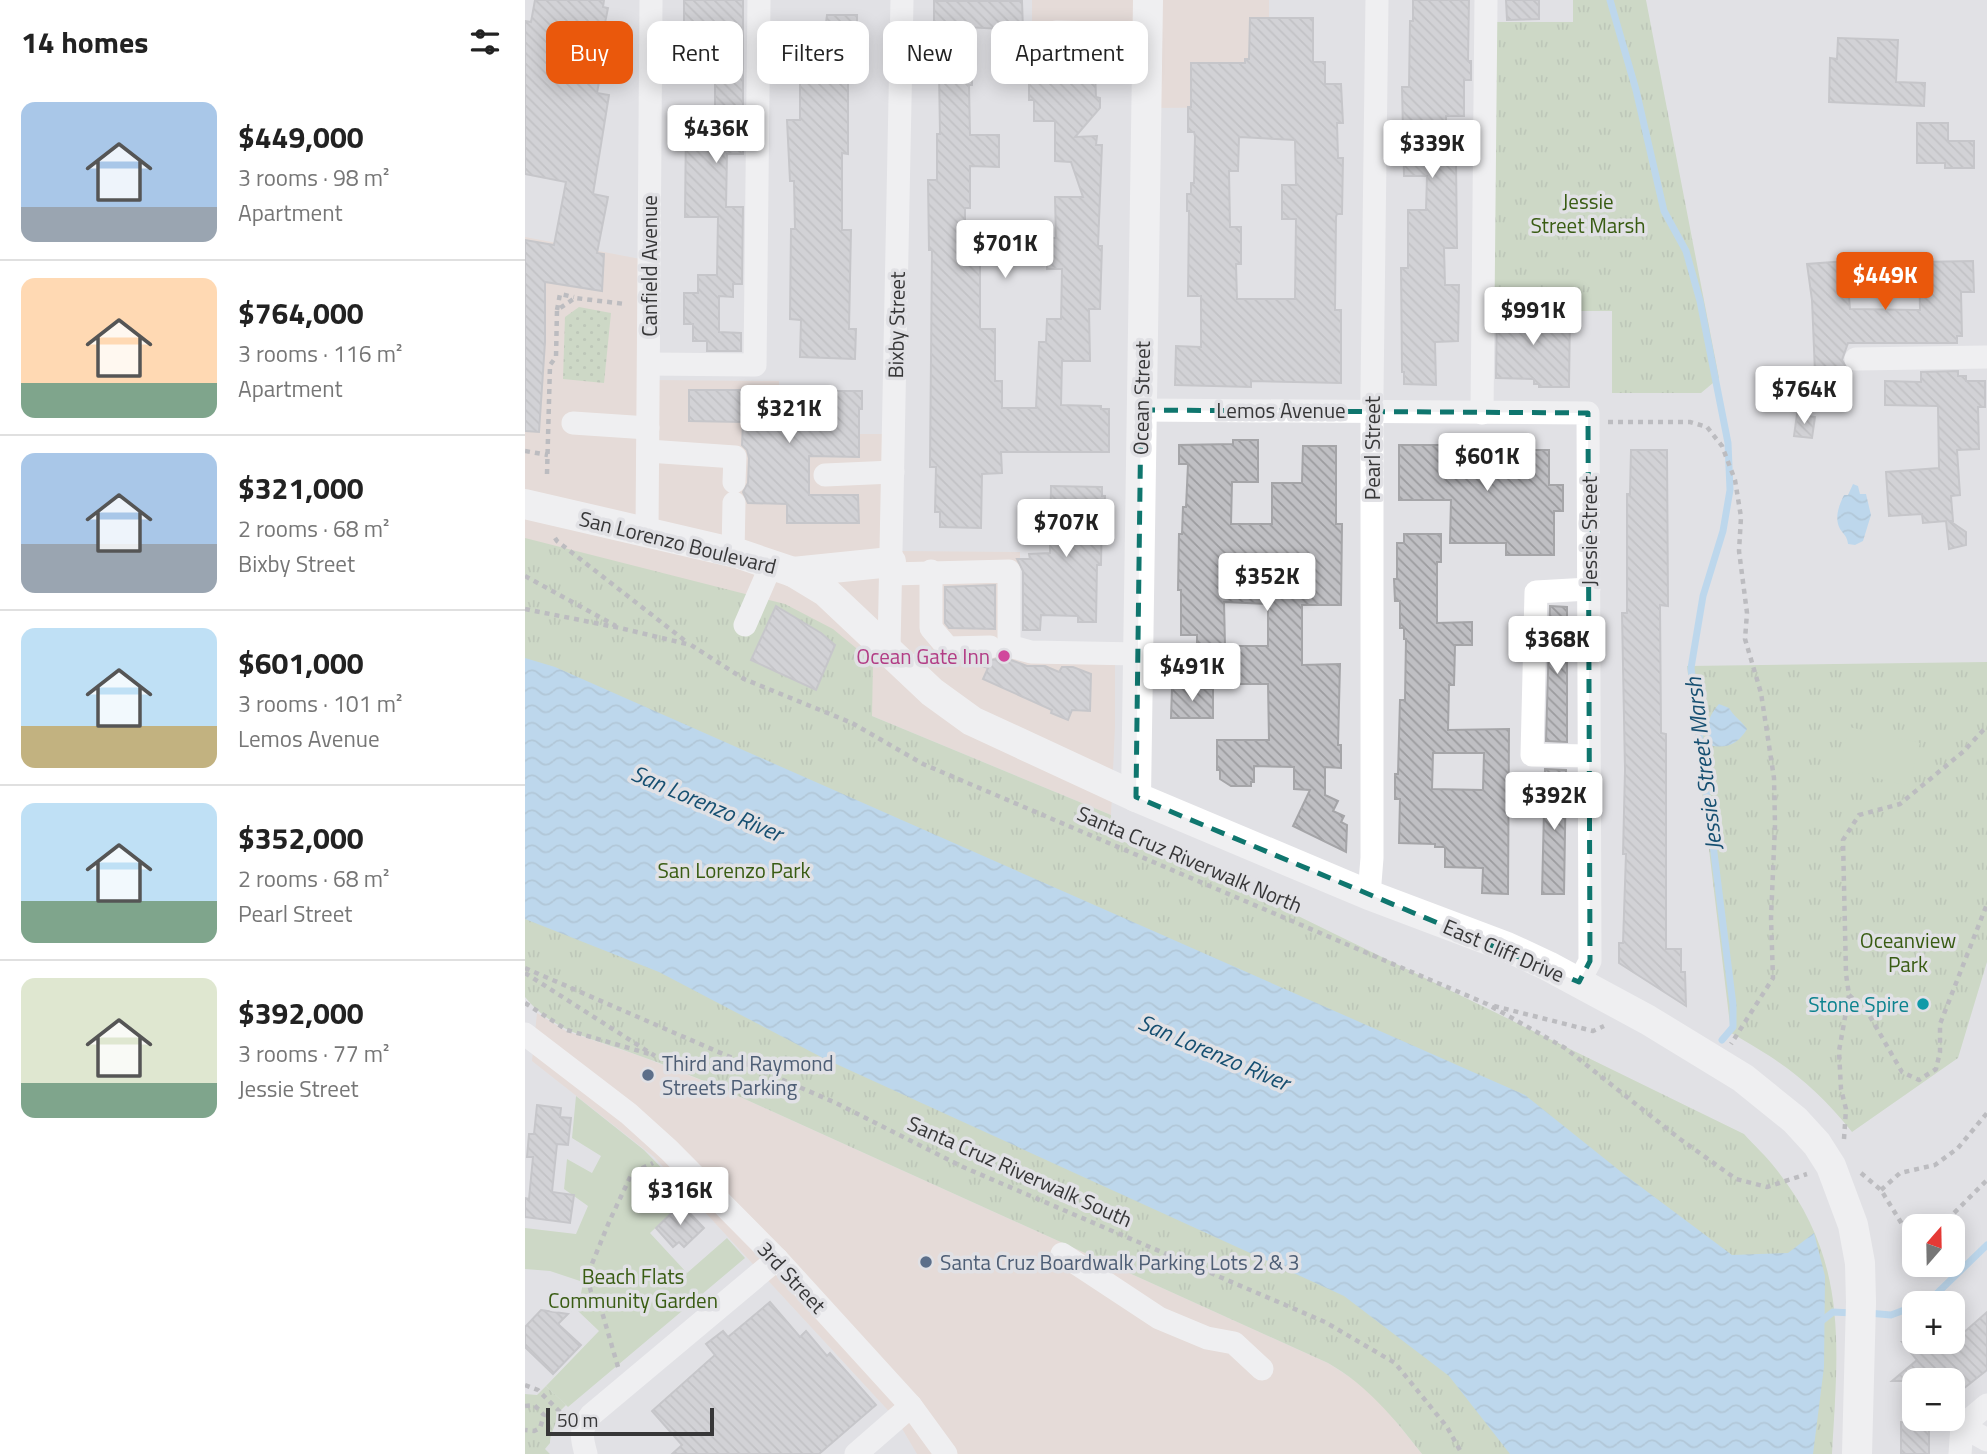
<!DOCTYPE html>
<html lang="en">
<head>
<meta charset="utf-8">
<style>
	:root { --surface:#fff; --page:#f2f2f2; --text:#222; --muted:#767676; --line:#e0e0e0; --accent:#ea580c }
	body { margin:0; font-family:"Titillium Web",sans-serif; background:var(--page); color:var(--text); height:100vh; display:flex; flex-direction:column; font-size:26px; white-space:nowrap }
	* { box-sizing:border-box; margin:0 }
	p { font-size:23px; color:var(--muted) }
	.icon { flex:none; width:38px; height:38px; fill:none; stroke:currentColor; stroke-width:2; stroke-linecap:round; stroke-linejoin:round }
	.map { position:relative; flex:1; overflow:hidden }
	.sheet { display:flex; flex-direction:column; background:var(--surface); width:525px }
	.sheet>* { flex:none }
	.banner { position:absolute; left:21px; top:21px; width:665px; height:63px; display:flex; gap:14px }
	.needle { width:46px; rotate:20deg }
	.tools { position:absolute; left:1377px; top:1214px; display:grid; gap:14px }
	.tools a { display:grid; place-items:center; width:63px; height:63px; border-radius:14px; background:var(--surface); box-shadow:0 4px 18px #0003; font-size:35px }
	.scale { position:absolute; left:21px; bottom:18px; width:168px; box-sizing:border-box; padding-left:7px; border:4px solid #373738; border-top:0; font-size:19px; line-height:24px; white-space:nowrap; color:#373738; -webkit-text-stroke:5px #e1e1e5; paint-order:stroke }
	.price { position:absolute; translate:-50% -60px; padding:0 16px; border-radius:7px; background:#fff; color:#222; font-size:23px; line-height:46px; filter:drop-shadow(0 2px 4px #0008) }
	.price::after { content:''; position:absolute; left:50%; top:42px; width:21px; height:16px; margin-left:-10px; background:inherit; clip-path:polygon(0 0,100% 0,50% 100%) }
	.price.active { background:var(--accent); color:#fff }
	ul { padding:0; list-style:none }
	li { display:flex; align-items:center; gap:21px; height:175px; padding:0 21px }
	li+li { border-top:2px solid var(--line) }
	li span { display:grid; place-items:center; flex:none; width:196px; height:140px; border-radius:14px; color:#555 }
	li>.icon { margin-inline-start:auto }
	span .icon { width:84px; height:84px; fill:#fffc; stroke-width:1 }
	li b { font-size:30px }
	h2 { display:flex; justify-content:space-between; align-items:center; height:84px; padding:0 21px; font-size:30px }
	.chip { padding:0 24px; border-radius:14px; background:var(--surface); box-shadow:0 4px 18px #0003; font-size:24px; line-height:63px }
	.chip.active { background:var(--accent); color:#fff }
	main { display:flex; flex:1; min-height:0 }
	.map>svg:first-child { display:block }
</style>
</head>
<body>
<main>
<section class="sheet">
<h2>14 homes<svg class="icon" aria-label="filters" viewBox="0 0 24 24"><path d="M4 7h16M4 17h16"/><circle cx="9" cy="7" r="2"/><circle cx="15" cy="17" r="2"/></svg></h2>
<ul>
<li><span style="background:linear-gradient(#a9c7e8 75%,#9aa5b1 0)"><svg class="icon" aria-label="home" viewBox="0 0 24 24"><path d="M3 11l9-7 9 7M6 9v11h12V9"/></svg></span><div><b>$449,000</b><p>3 rooms · 98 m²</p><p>Apartment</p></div></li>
<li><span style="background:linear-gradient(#ffd9b3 75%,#7fa58c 0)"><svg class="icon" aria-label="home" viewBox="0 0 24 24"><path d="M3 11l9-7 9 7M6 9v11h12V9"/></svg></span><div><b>$764,000</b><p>3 rooms · 116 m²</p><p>Apartment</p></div></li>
<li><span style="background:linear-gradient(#a9c7e8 65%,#9aa5b1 0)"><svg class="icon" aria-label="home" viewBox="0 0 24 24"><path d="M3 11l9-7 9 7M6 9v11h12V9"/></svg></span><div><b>$321,000</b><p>2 rooms · 68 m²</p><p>Bixby Street</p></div></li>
<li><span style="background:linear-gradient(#bfe0f5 70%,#c2b280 0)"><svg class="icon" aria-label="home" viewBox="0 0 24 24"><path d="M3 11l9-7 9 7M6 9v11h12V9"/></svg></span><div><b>$601,000</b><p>3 rooms · 101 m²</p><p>Lemos Avenue</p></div></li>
<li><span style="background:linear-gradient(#bfe0f5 70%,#7fa58c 0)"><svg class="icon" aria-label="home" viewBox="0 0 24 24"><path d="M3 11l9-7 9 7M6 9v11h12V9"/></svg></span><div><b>$352,000</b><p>2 rooms · 68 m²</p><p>Pearl Street</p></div></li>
<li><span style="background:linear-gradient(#dfe7d0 75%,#7fa58c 0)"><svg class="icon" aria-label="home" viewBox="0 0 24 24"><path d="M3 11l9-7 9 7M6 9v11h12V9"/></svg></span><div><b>$392,000</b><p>3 rooms · 77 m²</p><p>Jessie Street</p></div></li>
</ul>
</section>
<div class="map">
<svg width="1462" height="1454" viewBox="0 0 1462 1454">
	<defs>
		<pattern id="grass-dots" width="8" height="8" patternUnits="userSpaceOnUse" patternTransform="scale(1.75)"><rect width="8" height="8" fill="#b3cda0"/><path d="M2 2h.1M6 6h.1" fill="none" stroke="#92a783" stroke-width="1.8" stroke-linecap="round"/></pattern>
		<pattern id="park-tufts" width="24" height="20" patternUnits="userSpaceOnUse" patternTransform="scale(1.75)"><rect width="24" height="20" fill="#b3cda0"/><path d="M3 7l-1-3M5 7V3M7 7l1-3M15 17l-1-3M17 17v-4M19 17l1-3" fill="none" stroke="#92a783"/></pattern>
		<pattern id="water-waves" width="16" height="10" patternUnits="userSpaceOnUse" patternTransform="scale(1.75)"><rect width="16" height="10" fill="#91cbf4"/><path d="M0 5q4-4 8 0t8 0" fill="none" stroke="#77a6c7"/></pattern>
		<pattern id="building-back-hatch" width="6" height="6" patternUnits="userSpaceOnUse" patternTransform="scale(1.75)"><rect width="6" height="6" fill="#bfbfc3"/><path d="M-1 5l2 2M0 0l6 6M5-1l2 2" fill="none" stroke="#9c9c9f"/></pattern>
	</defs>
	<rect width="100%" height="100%" fill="#e1e1e5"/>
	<g fill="#e9d3c7">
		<path d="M507,0h237v107l-119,1v-31h-128v-18l10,1z"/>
		<path d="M0,237l126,24v119l128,1v53h119v117l122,1v91l95,12v72l-4,88 -239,-99 -347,-165z"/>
		<path d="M12,1013l29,18 74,25 76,30 612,277 28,18 25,22 41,51h-505l-20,-34 -243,-263 -122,-96z"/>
	</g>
	<path fill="url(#grass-dots)" d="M54,307l32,6 -7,70 -41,-4 2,-62z"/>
	<g fill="url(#park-tufts)">
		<path d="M1048,0h73l73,378 -18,15h-89v-82h-123l2,-289h82z"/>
		<path d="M0,538l260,66 48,25 40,33 -1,54 239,99 1,22 135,54 497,243c10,11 23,23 32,35 73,92 62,176 56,285h-410c-28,-36 -54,-68 -94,-91l-612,-277c-25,-10 -50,-21 -76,-30 -41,-16 -87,-23 -115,-59z"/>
		<path d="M1462,662v300l-29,96 -106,74c-38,-47 -69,-70 -121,-99l-44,-367z"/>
		<path d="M21,1386l20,19 -9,9c0,11 -7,18 -7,29l-5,6 5,5h-25v-60l12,1z"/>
	</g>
	<g fill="#b3cda0">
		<path d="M1324,727l71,16 -11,43 -70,-17z"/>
		<path d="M51,1096l68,54 45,46 -39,37 37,40 40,-35 18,20 -177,149 -22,-21 53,-55 -21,-20 5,-29 -33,-11 -25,-2v-41l51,6 12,-28 -24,-17 3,-30 25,14 9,-17 -29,-18z"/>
	</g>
	<g fill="url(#water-waves)">
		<path d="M1328,484l5,2 2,8h6l5,21 -8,26 -8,4 -7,-1c-1,-8 -4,-9 -8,-15 -6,-11 -1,-24 4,-34h4z"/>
		<path d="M0,658l30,9 970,428 100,80 107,80 56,-2 26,-20 11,43 -1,91 -11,87h-303l-61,-78 -105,-80 -521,-238 -164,-86 -134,-53z"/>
		<path d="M1194,704l10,4c5,9 12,12 18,21 -8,14 -21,21 -37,16 -5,-17 -3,-27 9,-41z"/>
	</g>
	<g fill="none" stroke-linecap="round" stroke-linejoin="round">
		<g stroke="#91cbf4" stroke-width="7">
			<path d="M1085,0l26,90 28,121 22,40 14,50 28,142 2,47 -7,41 -20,65 -12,72 42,337v22l-11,13"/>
			<path d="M1397,1304l6,-2 59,-57"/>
			<path d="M1343,1313l23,2 24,-9"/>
			<path d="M1294,1323l14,-11 19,1"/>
		</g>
	</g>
	<g fill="url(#building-back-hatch)" stroke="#a5a5a8" stroke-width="2" fill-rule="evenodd">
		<path d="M10,0h69l-1,7 5,1 -9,45 5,1 -7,39 12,2 -16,99 15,3 -11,56 7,1 -2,37 -57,-9v60l-6,90 -14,-1v-191l29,5 12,-63 -41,-8v-153l6,1z"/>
		<path d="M159,0h59v154h-16l-1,53h17l-1,77h-9v13l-14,-1v36l22,1v18h-34v-10h-14v-17h-9v-31h14v-18h19l1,-58h-33l1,-95h29v-38l-1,-35h-8v-6h-11l-1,-8h-10z"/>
		<path d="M888,0h56l-1,61h3v19h-7v36h-18v44h10l1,88h-13l1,37h14l-1,56 -23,1 1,43 -32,-1v-12h-2l-1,-104h7v-58h18l1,-34h-23l-2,-89h7l1,-66h3z"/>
		<path d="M981,0h33v19l-32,1z"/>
		<path d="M409,1h88l1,29 -58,-3 1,39h6v19h-3l1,50h29v32l-29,-1v42h-5v48h10v6h5v67h15v52h7v27h34l3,-66h7l1,-23h14l1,-50h-15l1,-31h8l-1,-41h28l-12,-35 -16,-1v-40h-21v-21h-5v-29h66l1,26 4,1v10l-25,29 22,-1 -1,9h6l-4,101h4l-2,63h-11l1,52h-28l-1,44 40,1v3h8v43h-108l1,21 -20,1 -1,54 -41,-1v-15h-5l1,-45h-6l2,-217h-3l-1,-70h9v-46h3l-1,-63h2l-1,-44h-6z"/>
		<path d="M302,15h30v33h-9v106l-6,-1v77h9l-2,99h7l-1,30 -55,-2 1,-37 -11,-1 1,-90h4l-1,-48h-4l-3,-61h13v-49l18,1 -1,-49h9z"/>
		<path d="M725,18h63v44h12v22h16l2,39h-6l1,35h5l-1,56h-5l-1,3 -1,93h6v73l-90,-2v6l-76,-2 1,-39 25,1v-51h-13l1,-85h-2v-17h4v-11h3l1,-47 -1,-4h-6v-25h3v-44h54v-4h4zM714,137l56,3 1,45h-14v34h14l-1,80h-58l-1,-35h5v-37h-11l-1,-56h9z"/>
		<path d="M1313,38l60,2 -2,42 29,1 -1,23 -95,-4 1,-44 7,1z"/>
		<path d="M1392,123h31v18h26v27h-29v-5h-28z"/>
		<path d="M1321,261l4,48 70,1 -1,-48 54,-1 1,31h-13l1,44h-5v7h-109l-6,17 7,12 -34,1 -3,-73 -5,-36z"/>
		<path d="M972,306l27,1v6h46l-1,74h-30v-3h-5v-5l-38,-1z"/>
		<path d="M1433,371v5h8v5h19v26h-7l1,42 -22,1 3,45 -9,1 2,25h-3l16,11v13l-17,4 -3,-28 -23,2 -1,-9 -33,2 -3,-44 53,-4 -1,-62 -53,-1v-24l36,1v-10z"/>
		<path d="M164,390h81v5h46v-4h46v18h-3v48l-50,-1v39h49l1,28h-72v-19l-39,-1 -5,-11 5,-9 1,-25 -2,-8 -5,-5 1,-23 -54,-1z"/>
		<path d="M1272,414l18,3 -3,21 -18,-2z"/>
		<path d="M708,440h25v42h-26l-1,42h41v-41h30l1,-37h33v78h6l-1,81h-39v60l38,-1 -2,81h3v23l-16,-1v28l13,6 -5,10 11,5 -3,6 6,3 -1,27 -53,-26 17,-36 -16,-1v-22l-40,-1v16h-3v4h-20l-11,-7v-9h-3v-30h52l-1,-56h-71v-49h-16v-45h-3l1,-56h3l1,-27h3l2,-43h-9v-19l54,-1zM699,602l44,2v42h-43z"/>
		<path d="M931,441h19v5l53,1v3h21v35h14v26h-9v44h-48v-12h-56l1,-43h-52v-55h57z"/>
		<path d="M1106,450h36l1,156 -8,-1 1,128 5,1v215h15v23h4l1,34 -67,-43v-20h4l3,-89h-3l2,-84 -3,-157h5v-119h3z"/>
		<path d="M526,486l51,1v9h3l-1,20 -2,-1 -1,50h-4l-1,57h-18v-6l-37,-1 -1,15h-17v-59l-6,-12h13l-1,-5 21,-1z"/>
		<path d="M879,534h37v28h-4v61l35,-1v23h-17l-1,40h-5l-1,45 61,-1 -1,165 -26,-1 1,-25 -38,-1v-20h-10v-3l-36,-1 1,-44h-5v-25h3l2,-74h5l1,-61h-2v-11h-4v-27h-5l-1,-22h3v-36h7zM908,753h51l-1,37 -51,-1z"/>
		<path d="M470,585v44l-46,-1 -4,-5v-36z"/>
		<path d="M251,606l45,27 14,12 -19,45 -65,-30z"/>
		<path d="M1025,606l17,1v135l-21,-1z"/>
		<path d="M475,656l27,10h18l14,6 3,-5h11l18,7 -1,37 -18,-1 -4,10 -17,-7 1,-3 -69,-31 5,-11 -6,-2 3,-5 12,-2z"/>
		<path d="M647,688l41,1v29h-42z"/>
		<path d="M1020,769l21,1 -2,124h-22z"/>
		<path d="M12,1105l24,3 -1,9 11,1 -3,27 -11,-1 -5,48 22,3 -4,28 -45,-6v-19l4,1 4,-42h-6l2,-23h5z"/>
		<path d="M156,1204l23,24 -20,19 -5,-5 -6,5 -17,-19z"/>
		<path d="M245,1302l30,35 6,-6 21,25 3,-3 46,52 -57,49h-147l10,-9 -30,-34 63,-56 -9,-11 17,-13 5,6z"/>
		<path d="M16,1310l27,4 -10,10 23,21 -28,29 -28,-27v-20z"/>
		<path d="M1462,1312v58l-34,27v-16h-61l25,-21 -15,-18h51z"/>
		<path d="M1376,1422l28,1v31h-28z"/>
	</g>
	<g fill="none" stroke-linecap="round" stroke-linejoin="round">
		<g stroke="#8f8f92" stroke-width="4.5" stroke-dasharray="5 5" stroke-linecap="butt">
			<path d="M32,310l3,-16 14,3"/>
			<path d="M1083,422h82l17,5 15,19 13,34 6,37 -2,34 8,62 -2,26 16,54 13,85 1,47 -4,93 2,60 -42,66"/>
			<path d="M0,451l23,4"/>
			<path d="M22,474l3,-109 6,-8 1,-47 18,-12 50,6"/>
			<path d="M30,538l2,3 131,102"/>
			<path d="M0,576l91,50"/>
			<path d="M0,609l95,19 71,17 53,34 108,44 71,41 564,240 78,44 115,91 56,40 31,8 40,-13"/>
			<path d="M0,968l311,135 127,64 362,155 70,41 52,64 15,27"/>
			<path d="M0,973l130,83"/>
			<path d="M1324,995l19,18 34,59 17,8 17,-11 4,-17v-28l47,-120"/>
			<path d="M0,1003l42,27 86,25"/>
			<path d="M969,1006l99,25 11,-5"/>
			<path d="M1319,1139l2,-30 -5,-20 -2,-38 10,-56 -3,-21 -3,-134 16,-25 41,-11 64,-53 23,-25"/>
			<path d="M1336,1173l20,17 29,47 5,-1"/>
			<path d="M1356,1190l19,-17 35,-8 23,-17 29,-35"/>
			<path d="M1415,1227l47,-47"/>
			<path d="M93,1367l-16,-55 -11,-20 -4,-16 22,-54 23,-49 21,-10"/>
			<path d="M0,1385l13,5 28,28"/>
			<path d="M0,1406l9,-1 10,10 -4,13 -6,3 -9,-1"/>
		</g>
		<g stroke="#fff" stroke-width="23">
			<path d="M531,32l92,2"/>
			<path d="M1331,359l131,-2"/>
			<path d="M124,364l106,1 4,-365"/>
			<path d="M616,410l447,3 2,548 -11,21"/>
			<path d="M957,413l4,-413"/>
			<path d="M48,423l75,5"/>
			<path d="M123,451l87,6 -1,25"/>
			<path d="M300,475l68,-3"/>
			<path d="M122,532l4,-532"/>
			<path d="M208,553l1,-50"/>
			<path d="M406,571v57l17,20 42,-1"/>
			<path d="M366,574l118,-3v75l22,6 107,2"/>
			<path d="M1064,589l-53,3 -4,163 57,1"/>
			<path d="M220,625l27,-62"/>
			<path d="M364,649l13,-649"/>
			<path d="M844,895l3,-37v-467l5,-391"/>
			<path d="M0,1034l103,79 41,37 108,109 134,147 35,48"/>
			<path d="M537,1254l97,64 48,20 27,5 28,26"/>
			<path d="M1437,1426l25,14"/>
			<path d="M61,1454c-5,-17 -6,-25 5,-39l186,-156"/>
			<path d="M331,1454l55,-48"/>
			<path d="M1435,1454l2,-28 25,-21"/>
		</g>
		<g stroke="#fff" stroke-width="30">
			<path d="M0,504l215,50 53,18 33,20 106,100 40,29 164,76 233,98 138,52 41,19 100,54 95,58 52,42 22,24 14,22 22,59 7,38 1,39 -4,152"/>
			<path d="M268,572l98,-10"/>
			<path d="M611,797l12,-797"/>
		</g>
	</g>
	<path d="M0 0H1462V1454H0ZM616,410l447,3 2,548 -11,21 -443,-185z" fill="#e1e1e5" fill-opacity=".55" fill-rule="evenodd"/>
	<path fill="none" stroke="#0f766e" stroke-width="5" stroke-dasharray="14 9" stroke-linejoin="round" d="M616,410l447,3 2,548 -11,21 -443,-185z"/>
	<circle fill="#d1479c" stroke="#e1e1e5" stroke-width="2.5" cx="479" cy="656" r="7"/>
	<circle fill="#0f9aa8" stroke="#e1e1e5" stroke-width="2.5" cx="1398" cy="1004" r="7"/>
	<g fill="#5c6f8a" stroke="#e1e1e5" stroke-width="2.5">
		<circle cx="123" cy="1075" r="7"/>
		<circle cx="401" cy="1262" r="7"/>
	</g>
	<g text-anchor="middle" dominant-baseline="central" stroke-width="7" stroke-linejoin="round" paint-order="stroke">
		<g font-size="21" fill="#395c13" stroke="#e1e1e5">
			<text x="1063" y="201">Jessie<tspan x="1063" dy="24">Street Marsh</tspan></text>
			<text x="209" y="870">San Lorenzo Park</text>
			<text x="1383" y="940">Oceanview<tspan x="1383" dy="24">Park</tspan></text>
			<text x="108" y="1276">Beach Flats<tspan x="108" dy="24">Community Garden</tspan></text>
		</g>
		<g font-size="21" fill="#373738" stroke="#e1e1e5">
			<text transform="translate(124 266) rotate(-90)">Canfield Avenue</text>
			<text transform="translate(371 325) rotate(-89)">Bixby Street</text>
			<text transform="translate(616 398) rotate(-89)">Ocean Street</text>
			<text x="756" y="410">Lemos Avenue</text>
			<text transform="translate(847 448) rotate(-90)">Pearl Street</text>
			<text transform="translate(1064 531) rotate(-90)">Jessie Street</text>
			<text transform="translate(153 542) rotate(14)">San Lorenzo Boulevard</text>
			<text transform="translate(665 859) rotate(23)">Santa Cruz Riverwalk North</text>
			<text transform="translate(979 950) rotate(23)">East Cliff Drive</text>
			<text transform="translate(495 1171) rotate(24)">Santa Cruz Riverwalk South</text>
			<text transform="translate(267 1277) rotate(47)">3rd Street</text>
		</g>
		<g font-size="21" fill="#b23c85" stroke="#e1e1e5" text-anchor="end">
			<text x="465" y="656">Ocean Gate Inn</text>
		</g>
		<g font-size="21" fill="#0d838f" stroke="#e1e1e5" text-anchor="end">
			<text x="1384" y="1004">Stone Spire</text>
		</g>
		<g font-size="21" fill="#4e5e75" stroke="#e1e1e5" text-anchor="start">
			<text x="137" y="1063">Third and Raymond<tspan x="137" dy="24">Streets Parking</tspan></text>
			<text x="415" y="1262">Santa Cruz Boardwalk Parking Lots 2 &amp; 3</text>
		</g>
		<g font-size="23" font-style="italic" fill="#164f71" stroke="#e1e1e5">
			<text transform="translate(1178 764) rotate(-97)">Jessie Street Marsh</text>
			<text transform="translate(182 803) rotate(23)">San Lorenzo River</text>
			<text transform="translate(689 1052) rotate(23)">San Lorenzo River</text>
		</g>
	</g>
</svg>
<div class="tools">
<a><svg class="needle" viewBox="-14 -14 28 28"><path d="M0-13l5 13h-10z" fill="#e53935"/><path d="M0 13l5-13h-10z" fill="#767676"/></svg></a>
<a>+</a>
<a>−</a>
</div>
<div class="scale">50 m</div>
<b class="price" style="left:191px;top:165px">$436K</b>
<b class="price" style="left:907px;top:180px">$339K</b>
<b class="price" style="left:480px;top:280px">$701K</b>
<b class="price active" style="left:1360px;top:312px">$449K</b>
<b class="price" style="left:1008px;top:347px">$991K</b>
<b class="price" style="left:1279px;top:426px">$764K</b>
<b class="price" style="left:264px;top:445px">$321K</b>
<b class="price" style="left:962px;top:493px">$601K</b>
<b class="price" style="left:541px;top:559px">$707K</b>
<b class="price" style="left:742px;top:613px">$352K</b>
<b class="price" style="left:1032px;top:676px">$368K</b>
<b class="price" style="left:667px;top:703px">$491K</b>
<b class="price" style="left:1029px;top:832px">$392K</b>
<b class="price" style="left:155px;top:1227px">$316K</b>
<div class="banner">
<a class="chip active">Buy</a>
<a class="chip">Rent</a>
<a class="chip">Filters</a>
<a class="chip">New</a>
<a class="chip">Apartment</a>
</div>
</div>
</main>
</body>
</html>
